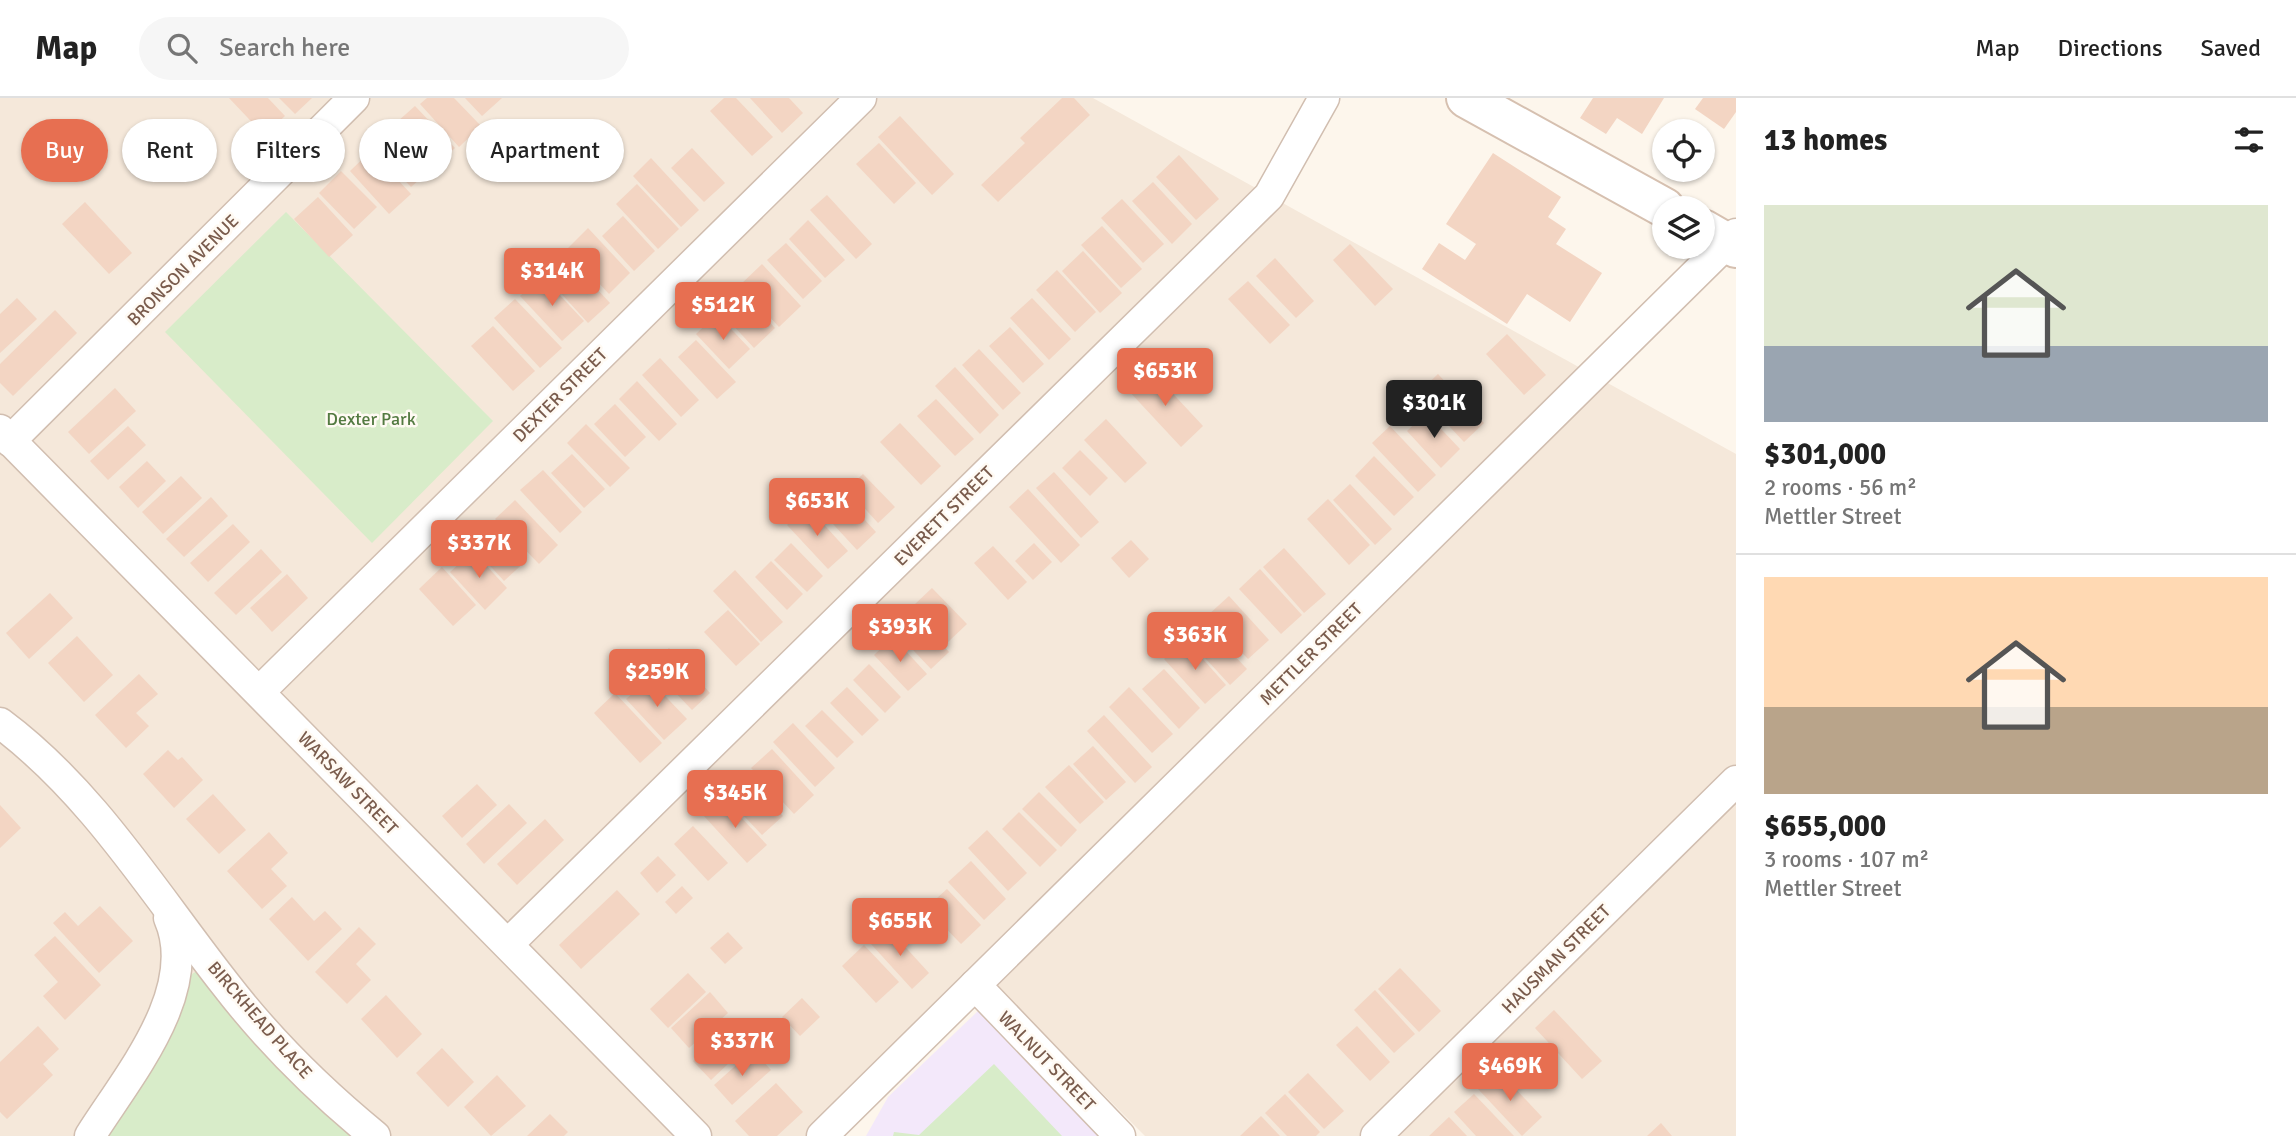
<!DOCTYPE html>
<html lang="en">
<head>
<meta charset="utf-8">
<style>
	:root { --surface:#fff; --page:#f6f6f6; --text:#222; --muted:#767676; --line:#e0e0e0; --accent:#e76f51 }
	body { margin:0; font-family:Signika,sans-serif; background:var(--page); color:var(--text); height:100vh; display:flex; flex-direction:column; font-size:26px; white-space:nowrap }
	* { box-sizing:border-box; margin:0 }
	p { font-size:23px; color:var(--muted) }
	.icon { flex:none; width:38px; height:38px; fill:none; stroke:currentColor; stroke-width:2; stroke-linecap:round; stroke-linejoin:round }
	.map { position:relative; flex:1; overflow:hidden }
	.panel { display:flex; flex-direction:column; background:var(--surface); width:560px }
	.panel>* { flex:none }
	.hud { position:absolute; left:21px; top:21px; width:665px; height:63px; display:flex; gap:14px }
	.controls { position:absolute; left:1652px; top:21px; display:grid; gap:14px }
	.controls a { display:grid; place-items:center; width:63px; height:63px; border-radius:50%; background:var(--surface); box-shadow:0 2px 5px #0004; font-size:35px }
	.price { position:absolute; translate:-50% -60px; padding:0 16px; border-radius:7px; background:var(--accent); color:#fff; font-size:23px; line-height:46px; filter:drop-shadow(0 2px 4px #0008) }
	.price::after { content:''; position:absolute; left:50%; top:42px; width:21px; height:16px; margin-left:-10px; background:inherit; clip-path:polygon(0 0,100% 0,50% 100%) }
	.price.on { background:#222; color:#fff }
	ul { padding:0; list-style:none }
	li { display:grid; align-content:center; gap:14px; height:371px; padding:0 28px }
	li+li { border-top:2px solid var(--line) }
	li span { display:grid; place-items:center; height:217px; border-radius:0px; color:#555 }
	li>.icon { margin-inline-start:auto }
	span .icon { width:126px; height:126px; fill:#fffc; stroke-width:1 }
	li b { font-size:30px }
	h2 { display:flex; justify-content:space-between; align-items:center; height:84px; padding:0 28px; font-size:30px }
	.pill { padding:0 24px; border-radius:32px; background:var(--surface); box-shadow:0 2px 5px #0004; font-size:24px; line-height:63px }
	.pill.on { background:var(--accent); color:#fff }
	header { display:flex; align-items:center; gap:42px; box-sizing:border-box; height:98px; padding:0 35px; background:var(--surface); border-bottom:2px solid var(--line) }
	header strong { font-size:33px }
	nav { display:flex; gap:38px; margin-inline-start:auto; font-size:24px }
	.search { width:490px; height:63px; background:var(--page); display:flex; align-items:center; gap:18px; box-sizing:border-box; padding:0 24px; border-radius:38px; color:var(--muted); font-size:26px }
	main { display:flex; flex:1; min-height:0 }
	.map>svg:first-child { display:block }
</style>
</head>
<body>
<header>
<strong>Map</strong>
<div class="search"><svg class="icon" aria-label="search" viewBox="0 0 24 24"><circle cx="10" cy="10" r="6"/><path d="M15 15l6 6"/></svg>Search here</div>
<nav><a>Map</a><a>Directions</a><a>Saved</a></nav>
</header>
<main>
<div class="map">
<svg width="1736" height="1038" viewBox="0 0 1736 1038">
	<rect width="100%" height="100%" fill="#fdf6ec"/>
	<path fill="#f5e8da" d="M0,0h1093l643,356v682h-591l-170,-170 -149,170h-826z"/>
	<path fill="#f3e8fa" d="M979,912l127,126h-240l22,-39z"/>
	<g fill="#d8ecc9">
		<path d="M286,114l207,209 -121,122 -207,-211z"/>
		<path d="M200,871l159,167h-256l89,-162z"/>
		<path d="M994,966l68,72h-169l1,-4 25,3z"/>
	</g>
	<g fill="#f3d5c3">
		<path d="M229,0h39l17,18 -21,19z"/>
		<path d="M279,0h33l-17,16z"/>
		<path d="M427,0h27l27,28 -22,21 -39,-43z"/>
		<path d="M465,0h37l-20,18z"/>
		<path d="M724,0h12l37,39 -21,19 -42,-45z"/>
		<path d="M750,0h39l14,15 -21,20z"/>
		<path d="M1062,0h12l16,17 -92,87 -17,-17 44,-42 -5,-5z"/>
		<path d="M1593,0h71l-22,36 -25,-16 -11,16 -26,-16z"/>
		<path d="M1703,0h33v14l-12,17 -29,-20z"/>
		<path d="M415,8l40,42 -44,39 -40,-42z"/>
		<path d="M900,18l54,58 -22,21 -54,-58z"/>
		<path d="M879,45l37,40 -22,21 -38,-40z"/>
		<path d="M692,50l33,35 -21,19 -33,-34z"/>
		<path d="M371,53l40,43 -22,20 -39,-43z"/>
		<path d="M1493,55l68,44 -13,20 18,12 -10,15 46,29 -32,49 -43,-28 -20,30 -85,-55 17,-26 26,17 11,-16 -30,-20z"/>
		<path d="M1179,57l40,44 -23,21 -40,-43z"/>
		<path d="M651,60l48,52 -18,17 -48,-51z"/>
		<path d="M341,73l36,36 -23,22 -35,-36z"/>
		<path d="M1153,84l39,42 -20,20 -40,-43z"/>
		<path d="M637,86l42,45 -21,20 -42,-45z"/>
		<path d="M827,97l45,49 -16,15 -46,-49z"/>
		<path d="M318,99l35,38 -24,22 -35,-38z"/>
		<path d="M1122,101l42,45 -21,19 -42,-45z"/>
		<path d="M85,104l47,51 -23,21 -47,-50z"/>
		<path d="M623,118l32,35 -21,20 -32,-35z"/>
		<path d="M808,122l37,40 -20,18 -36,-39z"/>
		<path d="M1102,128l40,43 -21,19 -40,-43z"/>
		<path d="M588,130l42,45 -21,21 -42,-45z"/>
		<path d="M786,145l36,38 -19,18 -36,-39z"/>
		<path d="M1350,146l43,45 -18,17 -42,-46z"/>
		<path d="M1083,153l39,42 -22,20 -38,-42z"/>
		<path d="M568,160l42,45 -22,20 -41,-45z"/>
		<path d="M1275,160l39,43 -18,17 -40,-42z"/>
		<path d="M762,166l39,42 -22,21 -39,-42z"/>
		<path d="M1057,172l39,42 -21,20 -39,-42z"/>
		<path d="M542,178l42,45 -22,20 -42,-45z"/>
		<path d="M1248,183l42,44 -20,19 -42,-45z"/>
		<path d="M736,189l39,41 -21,20 -38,-41z"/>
		<path d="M17,200l20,21 -37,34v-39z"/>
		<path d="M1032,200l39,41 -22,21 -39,-42z"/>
		<path d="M515,201l47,49 -22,20 -46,-50z"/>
		<path d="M55,212l22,23 -64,63 -13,-13v-19z"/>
		<path d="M717,216l33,35 -21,20 -33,-35z"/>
		<path d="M493,228l42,45 -22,20 -42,-45z"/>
		<path d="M1010,229l34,37 -21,19 -34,-37z"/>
		<path d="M1507,236l39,41 -22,20 -38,-41z"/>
		<path d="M696,242l40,42 -19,17 -39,-42z"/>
		<path d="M979,251l42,44 -18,17 -41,-45z"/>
		<path d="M660,260l39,42 -18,17 -39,-42z"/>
		<path d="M955,269l44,48 -19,19 -45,-48z"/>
		<path d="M1149,270l54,58 -22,21 -54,-58z"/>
		<path d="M1438,276l46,49 -20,19 -46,-49z"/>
		<path d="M637,283l40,43 -18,17 -40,-42z"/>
		<path d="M115,290l21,23 -47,43 -21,-22z"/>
		<path d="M936,301l38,40 -19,17 -38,-40z"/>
		<path d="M615,306l31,33 -21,20 -31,-33z"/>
		<path d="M1426,315l34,36 -19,19 -34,-37z"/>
		<path d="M1106,321l41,44 -22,20 -41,-43z"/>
		<path d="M900,325l41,43 -20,19 -41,-43z"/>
		<path d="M586,326l44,44 -20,19 -43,-44z"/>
		<path d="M128,328l18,19 -38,35 -18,-19z"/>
		<path d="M1390,328l46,49 -18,17 -46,-49z"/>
		<path d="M1080,352l28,28 -18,18 -28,-28z"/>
		<path d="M572,356l33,35 -21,19 -33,-35z"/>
		<path d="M1374,358l40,41 -20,19 -39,-40z"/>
		<path d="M147,363l19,20 -28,27 -19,-21z"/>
		<path d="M543,372l39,42 -22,21 -40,-43z"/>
		<path d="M1054,374l45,50 -18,16 -45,-50z"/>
		<path d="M863,376l32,33 -17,16 -31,-34z"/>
		<path d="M181,378l21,22 -39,36 -21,-22z"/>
		<path d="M1350,386l42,45 -17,16 -42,-45z"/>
		<path d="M1028,391l52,56 -19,18 -52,-56z"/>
		<path d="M840,395l36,39 -19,18 -36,-39z"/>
		<path d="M211,399l17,19 -44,41 -18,-18z"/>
		<path d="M1328,401l42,46 -21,20 -42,-46z"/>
		<path d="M515,402l43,45 -19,19 -44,-45z"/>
		<path d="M807,408l41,45 -20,18 -41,-44z"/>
		<path d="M493,425l34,37 -23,21 -34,-37z"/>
		<path d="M233,426l17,18 -42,40 -18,-19z"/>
		<path d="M1131,442l18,19 -20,19 -18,-20z"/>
		<path d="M791,445l32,33 -16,16 -33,-32z"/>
		<path d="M1034,445l18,19 -19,18 -18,-19z"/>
		<path d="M993,448l34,36 -19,18 -34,-37z"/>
		<path d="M1284,450l42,46 -22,19 -41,-46z"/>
		<path d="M261,451l21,23 -46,43 -22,-22z"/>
		<path d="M473,453l34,37 -22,22 -35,-38z"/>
		<path d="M771,463l32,33 -16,16 -32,-33z"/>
		<path d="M442,469l34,38 -23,21 -34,-37z"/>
		<path d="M1260,471l42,46 -21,19 -42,-45z"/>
		<path d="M735,472l48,52 -22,20 -48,-51z"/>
		<path d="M287,476l21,24 -36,34 -22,-24z"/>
		<path d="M932,490l35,36 -19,18 -34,-37z"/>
		<path d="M50,495l23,25 -44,41 -23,-26z"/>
		<path d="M1229,498l40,44 -21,19 -41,-43z"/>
		<path d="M728,512l32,34 -24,22 -32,-34z"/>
		<path d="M915,517l34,37 -18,17 -34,-36z"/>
		<path d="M1210,532l37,39 -17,16 -37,-40z"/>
		<path d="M77,538l36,39 -29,27 -36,-39z"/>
		<path d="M893,539l34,37 -19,17 -34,-36z"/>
		<path d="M1185,541l41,46 -21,19 -41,-45z"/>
		<path d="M669,550l41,45 -18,17 -42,-44z"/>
		<path d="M869,566l32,33 -16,16 -32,-33z"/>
		<path d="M1164,571l36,39 -21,21 -37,-40z"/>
		<path d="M139,576l19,20 -22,19 13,13 -23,22 -31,-33z"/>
		<path d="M649,581l38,40 -23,21 -38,-41z"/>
		<path d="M847,589l32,33 -17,16 -32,-33z"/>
		<path d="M1129,589l44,47 -21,19 -43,-46z"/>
		<path d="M615,595l47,50 -22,20 -46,-50z"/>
		<path d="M822,612l32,32 -17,16 -32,-32z"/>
		<path d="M1104,617l48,52 -17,16 -48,-52z"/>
		<path d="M793,625l42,45 -20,19 -42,-45z"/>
		<path d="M1093,648l33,36 -20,18 -33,-36z"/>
		<path d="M772,651l42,46 -20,19 -43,-46z"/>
		<path d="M168,652l10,10 4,-3 21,23 -29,28 -31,-34z"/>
		<path d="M1069,667l35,37 -24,22 -35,-37z"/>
		<path d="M745,677l38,41 -21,19 -38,-40z"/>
		<path d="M477,686l20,21 -35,33 -20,-22z"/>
		<path d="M1039,694l38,38 -16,17 -39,-38z"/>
		<path d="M213,696l33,36 -27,24 -33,-35z"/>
		<path d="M722,699l45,48 -20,18 -44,-48z"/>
		<path d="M509,706l18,19 -43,41 -18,-20z"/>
		<path d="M0,707l21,23 -21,20z"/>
		<path d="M1019,714l38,38 -17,17 -38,-38z"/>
		<path d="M545,721l19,21 -47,45 -20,-21z"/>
		<path d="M693,728l35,37 -20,18 -34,-37z"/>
		<path d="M987,732l40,43 -19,18 -40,-43z"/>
		<path d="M269,734l19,21 -17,16 16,17 -25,23 -35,-38z"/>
		<path d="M658,758l18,19 -19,18 -17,-20z"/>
		<path d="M971,763l35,38 -22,21 -36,-38z"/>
		<path d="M682,788l11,12 -17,16 -11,-12z"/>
		<path d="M947,791l34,36 -20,19 -35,-36z"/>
		<path d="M617,792l23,24 -59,55 -22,-24z"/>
		<path d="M292,799l22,24 11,-10 17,18 -34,32 -39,-42z"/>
		<path d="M100,808l33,35 -34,32 -46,-50 12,-11 13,14z"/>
		<path d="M359,829l17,17 -20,20 15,16 -24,24 -32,-32z"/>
		<path d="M888,830l41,45 -17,16 -41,-45z"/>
		<path d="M728,834l15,16 -18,16 -15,-16z"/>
		<path d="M55,838l46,49 -36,35 -22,-24 15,-14 -24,-27z"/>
		<path d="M864,847l35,37 -23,21 -34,-37z"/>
		<path d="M1400,870l41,43 -22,21 -41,-43z"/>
		<path d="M688,875l18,19 -38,36 -18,-19z"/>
		<path d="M1375,892l40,44 -21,19 -40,-43z"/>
		<path d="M710,894l18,21 -39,35 -18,-20z"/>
		<path d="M386,897l36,39 -25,24 -36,-39z"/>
		<path d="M802,900l18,19 -20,19 -18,-19z"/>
		<path d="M1554,912l48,51 -20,18 -47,-51z"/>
		<path d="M731,927l18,19 -38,36 -18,-19z"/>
		<path d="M38,928l21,23 -16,15 10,11 -46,44 -7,-7v-50z"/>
		<path d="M1357,928l33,36 -20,19 -34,-36z"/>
		<path d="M442,950l32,34 -26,25 -32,-34z"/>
		<path d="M753,952l18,20 -39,35 -18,-20z"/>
		<path d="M1498,972l44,47 -20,19 -44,-47z"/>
		<path d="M1308,975l36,38 -20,18 -36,-37z"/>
		<path d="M497,977l29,31 -35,30 -27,-29z"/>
		<path d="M776,985l27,29 -26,24h-28l-14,-15z"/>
		<path d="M1285,996l35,38 -4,4h-29l-22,-23z"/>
		<path d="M1474,996l40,42h-38l-22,-24z"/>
		<path d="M550,1016l18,18 -4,4h-37z"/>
		<path d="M1261,1018l19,20h-40z"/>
		<path d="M1449,1019l18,19h-38z"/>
		<path d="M1661,1025l11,13h-25z"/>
	</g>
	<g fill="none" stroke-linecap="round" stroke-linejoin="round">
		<defs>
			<g id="street">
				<path d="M0,332l696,706"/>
				<path d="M10,343l344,-343"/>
				<path d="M259,594l602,-594"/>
				<path d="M0,625c93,69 155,172 226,262 44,57 94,106 149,151"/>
				<path d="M508,846l761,-748 55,-98"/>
				<path d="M975,887l145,151"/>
				<path d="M90,1038c37,-59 111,-145 79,-218"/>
				<path d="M822,1038l914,-902"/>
				<path d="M1376,1038l360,-355"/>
			</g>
			<g id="secondary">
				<path d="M1466,0l199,110"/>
				<path d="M1703,131l33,19"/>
			</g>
		</defs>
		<use href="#street" stroke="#d1beb0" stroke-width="33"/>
		<use href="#secondary" stroke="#d6c0b0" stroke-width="42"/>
		<use href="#street" stroke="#fff" stroke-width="30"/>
		<use href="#secondary" stroke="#fff" stroke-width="38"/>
	</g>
	<g text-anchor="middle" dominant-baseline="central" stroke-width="5" stroke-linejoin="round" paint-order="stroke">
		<g font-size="18" fill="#7a5c4d" stroke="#fffaf3">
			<text transform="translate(183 172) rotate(-45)">BRONSON AVENUE</text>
			<text transform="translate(560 297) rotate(-45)">DEXTER STREET</text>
			<text transform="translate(944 418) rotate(-45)">EVERETT STREET</text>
			<text transform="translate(1311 556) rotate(-45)">METTLER STREET</text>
			<text transform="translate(348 685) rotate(46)">WARSAW STREET</text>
			<text transform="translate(1556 861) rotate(-45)">HAUSMAN STREET</text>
			<text transform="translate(260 922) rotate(49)">BIRCKHEAD PLACE</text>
			<text transform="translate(1047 963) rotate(46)">WALNUT STREET</text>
		</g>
		<g font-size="18" fill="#537a41" stroke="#fffaf3">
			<text x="371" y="321">Dexter Park</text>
		</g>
	</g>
</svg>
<div class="controls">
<a><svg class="icon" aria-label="locate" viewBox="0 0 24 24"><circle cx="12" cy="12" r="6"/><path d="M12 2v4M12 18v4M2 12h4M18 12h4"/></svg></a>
<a><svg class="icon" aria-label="layers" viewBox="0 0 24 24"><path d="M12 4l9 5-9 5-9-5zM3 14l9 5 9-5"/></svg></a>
</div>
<b class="price" style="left:552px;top:210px">$314K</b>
<b class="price" style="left:723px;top:244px">$512K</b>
<b class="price" style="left:1165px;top:310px">$653K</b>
<b class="price on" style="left:1434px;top:342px">$301K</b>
<b class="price" style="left:817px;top:440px">$653K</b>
<b class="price" style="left:479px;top:482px">$337K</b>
<b class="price" style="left:900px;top:566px">$393K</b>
<b class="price" style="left:1195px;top:574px">$363K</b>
<b class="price" style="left:657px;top:611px">$259K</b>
<b class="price" style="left:735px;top:732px">$345K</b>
<b class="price" style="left:900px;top:860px">$655K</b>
<b class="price" style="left:742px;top:980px">$337K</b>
<b class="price" style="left:1510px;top:1005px">$469K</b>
<div class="hud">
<a class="pill on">Buy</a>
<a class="pill">Rent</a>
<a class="pill">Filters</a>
<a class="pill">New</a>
<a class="pill">Apartment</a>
</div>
</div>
<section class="panel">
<h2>13 homes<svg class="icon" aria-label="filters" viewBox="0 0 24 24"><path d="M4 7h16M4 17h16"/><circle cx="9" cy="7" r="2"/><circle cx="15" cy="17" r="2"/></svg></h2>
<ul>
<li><span style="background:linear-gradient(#dfe7d0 65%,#9aa5b1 0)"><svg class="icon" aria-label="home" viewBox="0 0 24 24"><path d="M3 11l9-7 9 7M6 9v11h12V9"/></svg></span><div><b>$301,000</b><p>2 rooms · 56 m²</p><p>Mettler Street</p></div></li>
<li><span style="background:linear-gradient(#ffd9b3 60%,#b9a48a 0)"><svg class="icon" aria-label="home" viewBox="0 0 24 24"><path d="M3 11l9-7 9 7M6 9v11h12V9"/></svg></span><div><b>$655,000</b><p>3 rooms · 107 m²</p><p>Mettler Street</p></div></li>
</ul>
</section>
</main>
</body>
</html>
